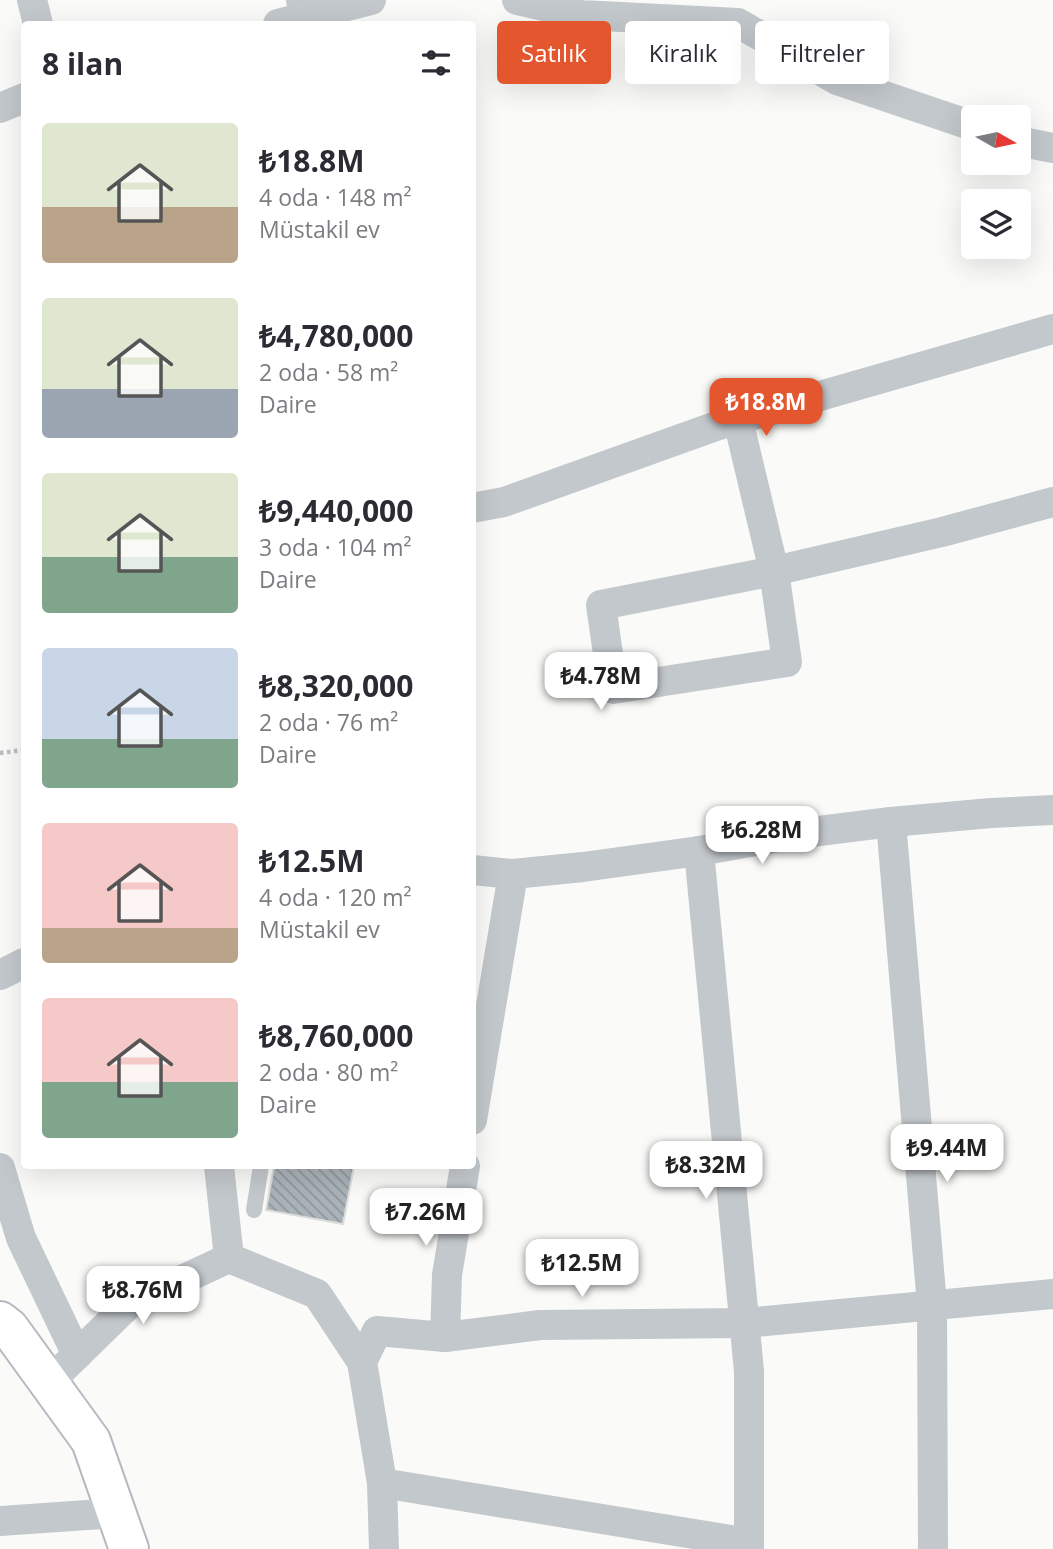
<!DOCTYPE html>
<html lang="tr">
<head>
<meta charset="utf-8">
<style>
	:root { --surface:#fff; --page:#f7f7f7; --text:#2b2b33; --muted:#7c7c81; --accent:#e4572e }
	body { margin:0; font-family:"Open Sans",sans-serif; background:var(--page); color:var(--text); height:100vh; display:flex; flex-direction:column; font-size:26px; white-space:nowrap }
	* { box-sizing:border-box; margin:0 }
	p { font-size:23px; color:var(--muted) }
	.icon { flex:none; width:38px; height:38px; fill:none; stroke:currentColor; stroke-width:2; stroke-linecap:round; stroke-linejoin:round }
	.map { position:relative; flex:1; overflow:hidden }
	.sheet { position:absolute; left:21px; top:21px; width:455px; height:1148px; display:flex; flex-direction:column; background:var(--surface); border-radius:7px; box-shadow:0 7px 28px #0002 }
	.sheet>* { flex:none }
	.hud { position:absolute; left:497px; top:21px; width:450px; height:63px; display:flex; gap:14px }
	.needle { width:46px; rotate:99deg }
	.tools { position:absolute; left:961px; top:105px; display:grid; gap:14px }
	.tools a { display:grid; place-items:center; width:70px; height:70px; border-radius:7px; background:var(--surface); box-shadow:0 7px 28px #0002; font-size:35px }
	.price { position:absolute; translate:-50% -60px; padding:0 16px; border-radius:14px; background:#fff; color:#222; font-size:23px; line-height:46px; filter:drop-shadow(0 2px 4px #0008) }
	.price::after { content:''; position:absolute; left:50%; top:42px; width:21px; height:16px; margin-left:-10px; background:inherit; clip-path:polygon(0 0,100% 0,50% 100%) }
	.price.selected { background:var(--accent); color:#fff }
	ul { padding:0; list-style:none }
	li { display:flex; align-items:center; gap:21px; height:175px; padding:0 21px }
	li span { display:grid; place-items:center; flex:none; width:196px; height:140px; border-radius:7px; color:#555 }
	li>.icon { margin-inline-start:auto }
	span .icon { width:84px; height:84px; fill:#fffc; stroke-width:1 }
	li b { font-size:30px }
	h2 { display:flex; justify-content:space-between; align-items:center; height:84px; padding:0 21px; font-size:30px }
	.pill { padding:0 24px; border-radius:7px; background:var(--surface); box-shadow:0 7px 28px #0002; font-size:24px; line-height:63px }
	.pill.selected { background:var(--accent); color:#fff }
	.map>svg:first-child { display:block }
</style>
</head>
<body>
<div class="map">
<svg width="1053" height="1549" viewBox="0 0 1053 1549">
	<defs>
		<pattern id="building-back-hatch" width="6" height="6" patternUnits="userSpaceOnUse" patternTransform="scale(1.75)"><rect width="6" height="6" fill="#aab3b9"/><path d="M-1 5l2 2M0 0l6 6M5-1l2 2" fill="none" stroke="#8e969c"/></pattern>
	</defs>
	<rect width="100%" height="100%" fill="#fafaf8"/>
	<path fill="url(#building-back-hatch)" stroke="#dcdcda" stroke-width="2" d="M274,1166h80l-11,58 -77,-14z"/>
	<g fill="none" stroke-linecap="round" stroke-linejoin="round">
		<defs>
			<path id="secondary" d="M0,1321l9,7 82,113 38,108"/>
		</defs>
		<use href="#secondary" stroke="#b3babf" stroke-width="42"/>
		<path stroke="#bbbfc2" stroke-width="4.5" stroke-dasharray="3.5 3.5" stroke-linecap="butt" d="M0,753l24,-3"/>
		<path stroke="#c3c8cc" stroke-width="16" d="M254,1210l7,-44"/>
		<g stroke="#c3c8cc" stroke-width="30">
			<path d="M32,0l6,24"/>
			<path d="M301,0l3,17 67,-17"/>
			<path d="M517,0l65,15 156,8 99,57 136,46"/>
			<path d="M278,24l26,-7"/>
			<path d="M0,108l24,-10"/>
			<path d="M1018,141l35,7"/>
			<path d="M738,420l36,151 168,-39 111,-30"/>
			<path d="M472,508l32,-6 215,-77 334,-96"/>
			<path d="M774,571l13,91 -174,27 -12,-84z"/>
			<path d="M891,822l41,483 1,244"/>
			<path d="M699,851l50,520v178"/>
			<path d="M472,870l41,4 70,-7 116,-16 96,-17 96,-12 100,-9 62,-3"/>
			<path d="M0,975l24,-12"/>
			<path d="M472,1120l41,-246"/>
			<path d="M219,1166l10,92 88,36 45,68"/>
			<path d="M0,1168l21,70 56,117"/>
			<path d="M445,1337l2,-62 18,-109"/>
			<path d="M48,1383l80,-78 101,-47"/>
			<path d="M382,1483l367,60"/>
			<path d="M0,1521l116,-8"/>
			<path d="M384,1549l-2,-66 -20,-121 15,-31 68,6 95,-12 204,-2 309,-29"/>
		</g>
		<use href="#secondary" stroke="#fff" stroke-width="38"/>
	</g>
</svg>
<div class="tools">
<a><svg class="needle" viewBox="-14 -14 28 28"><path d="M0-13l5 13h-10z" fill="#e53935"/><path d="M0 13l5-13h-10z" fill="#7c7c81"/></svg></a>
<a><svg class="icon" aria-label="layers" viewBox="0 0 24 24"><path d="M12 4l9 5-9 5-9-5zM3 14l9 5 9-5"/></svg></a>
</div>
<b class="price selected" style="left:766px;top:438px">₺18.8M</b>
<b class="price" style="left:601px;top:712px">₺4.78M</b>
<b class="price" style="left:762px;top:866px">₺6.28M</b>
<b class="price" style="left:947px;top:1184px">₺9.44M</b>
<b class="price" style="left:706px;top:1201px">₺8.32M</b>
<b class="price" style="left:426px;top:1248px">₺7.26M</b>
<b class="price" style="left:582px;top:1299px">₺12.5M</b>
<b class="price" style="left:143px;top:1326px">₺8.76M</b>
<div class="hud">
<a class="pill selected">Satılık</a>
<a class="pill">Kiralık</a>
<a class="pill">Filtreler</a>
</div>
<section class="sheet">
<h2>8 ilan<svg class="icon" aria-label="filters" viewBox="0 0 24 24"><path d="M4 7h16M4 17h16"/><circle cx="9" cy="7" r="2"/><circle cx="15" cy="17" r="2"/></svg></h2>
<ul>
<li><span style="background:linear-gradient(#dfe7d0 60%,#b9a48a 0)"><svg class="icon" aria-label="home" viewBox="0 0 24 24"><path d="M3 11l9-7 9 7M6 9v11h12V9"/></svg></span><div><b>₺18.8M</b><p>4 oda · 148 m²</p><p>Müstakil ev</p></div></li>
<li><span style="background:linear-gradient(#dfe7d0 65%,#9aa5b1 0)"><svg class="icon" aria-label="home" viewBox="0 0 24 24"><path d="M3 11l9-7 9 7M6 9v11h12V9"/></svg></span><div><b>₺4,780,000</b><p>2 oda · 58 m²</p><p>Daire</p></div></li>
<li><span style="background:linear-gradient(#dfe7d0 60%,#7fa58c 0)"><svg class="icon" aria-label="home" viewBox="0 0 24 24"><path d="M3 11l9-7 9 7M6 9v11h12V9"/></svg></span><div><b>₺9,440,000</b><p>3 oda · 104 m²</p><p>Daire</p></div></li>
<li><span style="background:linear-gradient(#c9d6e8 65%,#7fa58c 0)"><svg class="icon" aria-label="home" viewBox="0 0 24 24"><path d="M3 11l9-7 9 7M6 9v11h12V9"/></svg></span><div><b>₺8,320,000</b><p>2 oda · 76 m²</p><p>Daire</p></div></li>
<li><span style="background:linear-gradient(#f6c9c9 75%,#b9a48a 0)"><svg class="icon" aria-label="home" viewBox="0 0 24 24"><path d="M3 11l9-7 9 7M6 9v11h12V9"/></svg></span><div><b>₺12.5M</b><p>4 oda · 120 m²</p><p>Müstakil ev</p></div></li>
<li><span style="background:linear-gradient(#f6c9c9 60%,#7fa58c 0)"><svg class="icon" aria-label="home" viewBox="0 0 24 24"><path d="M3 11l9-7 9 7M6 9v11h12V9"/></svg></span><div><b>₺8,760,000</b><p>2 oda · 80 m²</p><p>Daire</p></div></li>
</ul>
</section>
</div>
</body>
</html>
